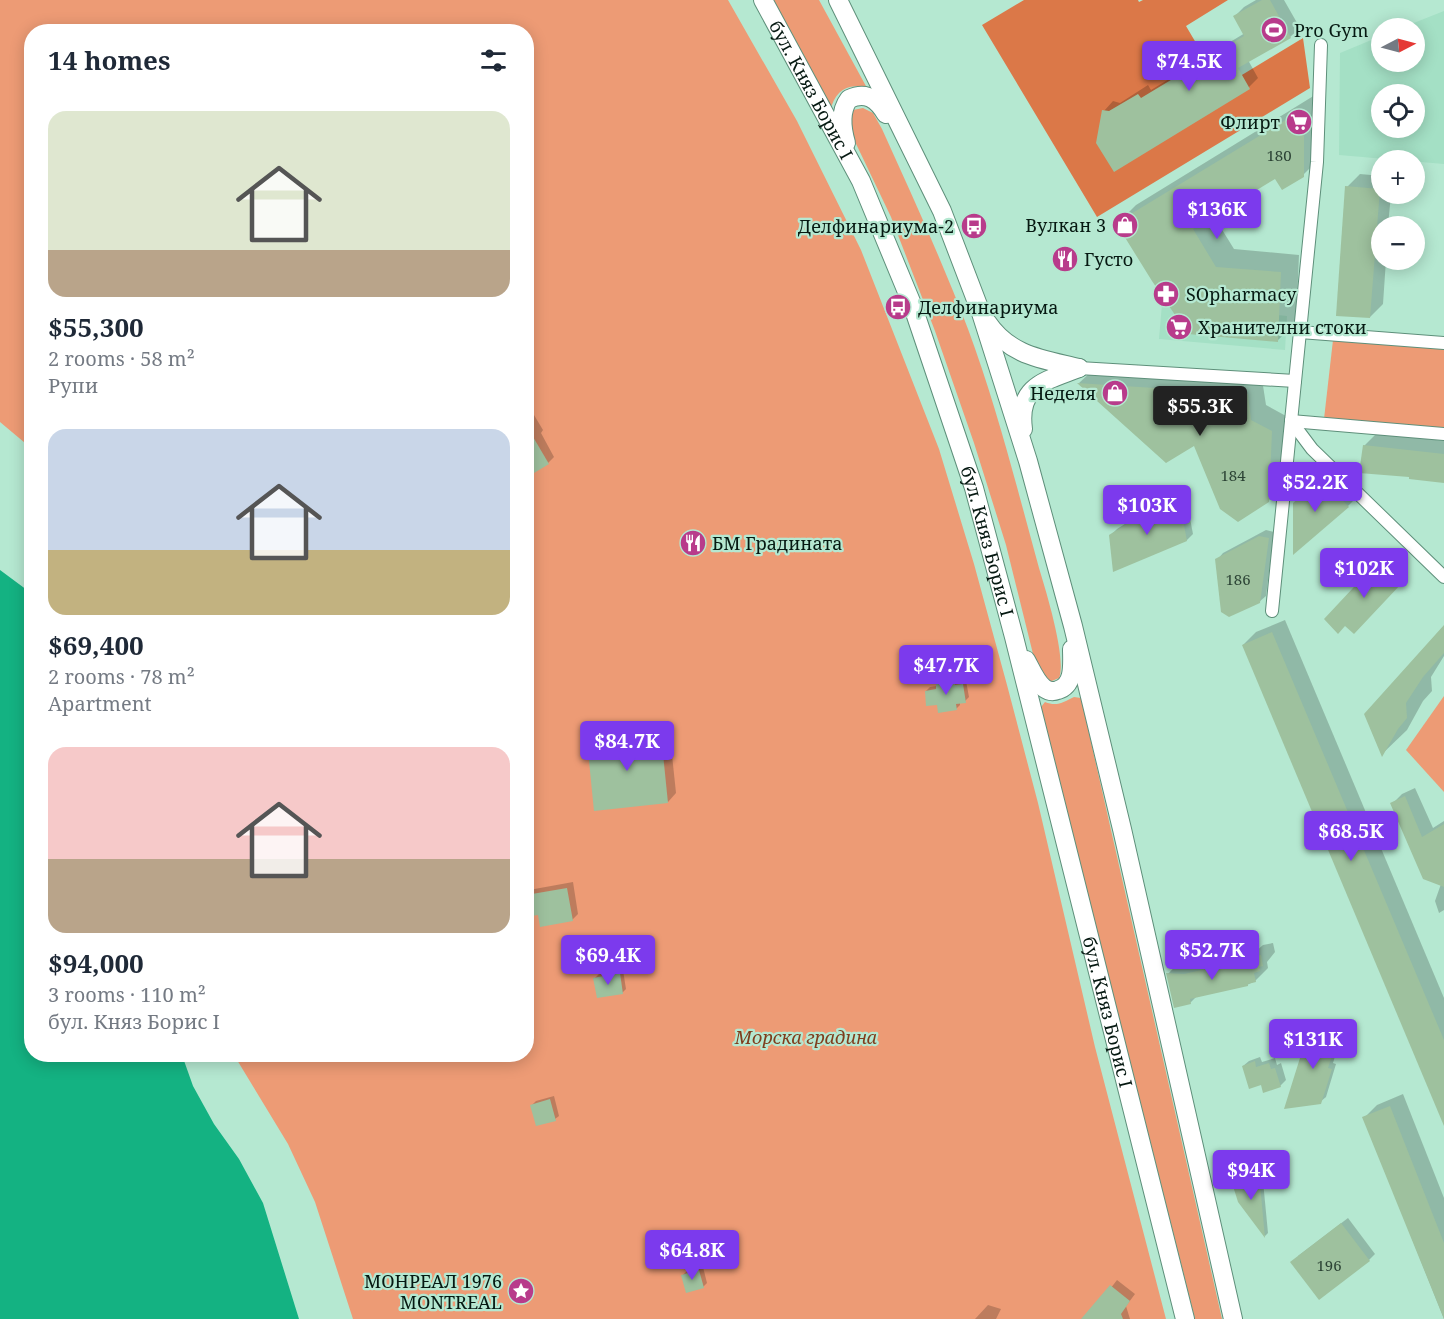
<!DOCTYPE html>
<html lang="en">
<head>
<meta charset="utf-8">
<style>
	:root { --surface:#fff; --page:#f6f6f7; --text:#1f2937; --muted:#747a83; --accent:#7c3aed }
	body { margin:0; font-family:"Noto Serif",serif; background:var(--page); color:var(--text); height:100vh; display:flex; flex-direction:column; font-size:22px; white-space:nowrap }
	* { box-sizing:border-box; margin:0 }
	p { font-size:20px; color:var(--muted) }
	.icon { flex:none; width:33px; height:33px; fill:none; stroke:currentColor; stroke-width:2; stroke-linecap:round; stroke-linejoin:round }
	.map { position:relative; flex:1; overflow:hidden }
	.side { position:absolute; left:24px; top:24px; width:510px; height:1038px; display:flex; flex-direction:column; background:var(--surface); border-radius:24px; box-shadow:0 3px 15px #0003 }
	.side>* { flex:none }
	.needle { width:39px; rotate:84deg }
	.buttons { position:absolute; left:1371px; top:18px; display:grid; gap:12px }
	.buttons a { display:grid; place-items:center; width:54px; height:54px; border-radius:50%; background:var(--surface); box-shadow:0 3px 15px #0003; font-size:30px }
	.price { position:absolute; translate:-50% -51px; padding:0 14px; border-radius:6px; background:var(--accent); color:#fff; font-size:20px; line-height:39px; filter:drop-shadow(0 2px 3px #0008) }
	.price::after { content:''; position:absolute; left:50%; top:36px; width:18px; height:14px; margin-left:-9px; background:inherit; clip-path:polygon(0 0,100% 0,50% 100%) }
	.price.current { background:#222; color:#fff }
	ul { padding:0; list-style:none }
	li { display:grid; align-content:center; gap:12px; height:318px; padding:0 24px }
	li span { display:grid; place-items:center; height:186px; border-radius:18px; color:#555 }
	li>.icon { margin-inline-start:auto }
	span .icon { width:108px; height:108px; fill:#fffc; stroke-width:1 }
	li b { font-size:26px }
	h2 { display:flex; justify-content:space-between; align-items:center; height:72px; padding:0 24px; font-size:26px }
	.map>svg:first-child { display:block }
</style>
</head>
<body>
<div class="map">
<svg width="1444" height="1319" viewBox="0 0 1444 1319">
	<rect width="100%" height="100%" fill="#b5e8d1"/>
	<g fill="#a4e0c5" fill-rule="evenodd">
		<path d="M1444,11v153l-105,-9 1,-102 41,-17 1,26h32v-34h-13zM1382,94h32v34h-32z"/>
		<path d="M1162,304l125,12 -2,34 -126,-11z"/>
	</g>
	<g fill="#ed9b75">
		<path d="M0,0h728l69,121 64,129 78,199 35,115 33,121 31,118 57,244 71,272h-813l-38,-117 -27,-58 -54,-89 292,-1v-1022h-494l-1,416 -31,-26z"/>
		<path d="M771,0h48l48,88c-20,-6 -32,3 -37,23z"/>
		<path d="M863,108l10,5 9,16c30,66 60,132 86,200 29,78 49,159 71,239 7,23 28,91 20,110l-12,5 -10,-13 -31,-125 -32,-102 -39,-112 -44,-114 -43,-90 5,-17z"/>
		<path d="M1333,340l111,9v80l-120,-10z"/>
		<path d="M1444,696v96l-38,-42z"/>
		<path d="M1074,697l7,1 141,621h-27l-153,-606 -1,-6 4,-5c12,5 19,0 29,-5z"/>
	</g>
	<path fill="#db7848" d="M1024,0h114l1,2 4,-2h85l-42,26 36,61 81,-49 7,50 -213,129 -115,-192z"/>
	<path fill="#14b282" d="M0,570l31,23 1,461 150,1 11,31 21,38 25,35 24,44 36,116h-299z"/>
	<g fill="#0003">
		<path d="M1256,0h28l16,28 -10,9 -42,23 10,18 -9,9 -135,82 -10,-58 9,-10 7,2 28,-18 3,5 94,-57 -10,-17 9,-9z"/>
		<path d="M1315,95l6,62 -18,18 -28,1 -62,39 21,34 65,6 -3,68 -18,17 -160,-117 18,-18z"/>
		<path d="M1360,174l22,2v18h9l-3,32h-6v34h4l-3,44 -13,13 -23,-130z"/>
		<path d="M1094,369l168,10 4,26 20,11 -3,70 -15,15 -73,-57 -29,17 -87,-78z"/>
		<path d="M528,405l15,25 -2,3 13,24 -6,6 -22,-6v-51z"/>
		<path d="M1377,433l67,8v41l-34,-7 -46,-29z"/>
		<path d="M1329,474l25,26 -6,6 -47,-9z"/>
		<path d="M1169,496l18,7 6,31 -6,6 -76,-5 6,-6z"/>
		<path d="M1266,530l8,2 -8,64 -7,6 -42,-42 6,-7z"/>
		<path d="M1381,554l25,22 -52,55 -8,-7 23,-51 -3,-3z"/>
		<path d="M1285,620l159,378v124l-201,-477 13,-13z"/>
		<path d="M1444,628v28l-13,21 1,14 -9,10 -16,29 -25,24 -17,-40z"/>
		<path d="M958,677v5l8,-1 3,16 -4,4 -5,1v3l-4,4 -17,-5 -13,-13 4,-4 7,-1v-3l4,-4z"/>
		<path d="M669,726l7,67 -8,9 -79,-60 8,-8z"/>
		<path d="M1415,788l18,40 11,-7v89l-5,3 -4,-12 6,-17 -49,-80 10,-10z"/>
		<path d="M526,877l3,13 44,-8 5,32 -6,6 -33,-7 -13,2z"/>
		<path d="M1273,943l2,9 -8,10 1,6 -13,13 -8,4 -50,11 -7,7 -22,-29 12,-13 18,1 25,-6v3l33,-8 7,-6z"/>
		<path d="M623,970l3,19 -4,4 -27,-15 4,-4z"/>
		<path d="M1316,1021l27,9 -10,33 3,1 -10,33 -6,5 -34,5 25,-81z"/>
		<path d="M1260,1057l2,5 13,-4 2,7 4,-2 5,17 -6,6 -37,-20 6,-5z"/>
		<path d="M1403,1094l41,104v121l-80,-201 13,-13z"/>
		<path d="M554,1096l5,20 -4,3 -23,-14 4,-4z"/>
		<path d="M1240,1173l23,8 5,52 -3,3 -21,-27 -9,-23 3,-3 -1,-7z"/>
		<path d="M1348,1218l27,36 -6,6 -71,-4z"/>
		<path d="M703,1267l4,16 -4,4 -20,-12 4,-4z"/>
		<path d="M1117,1280l18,14 -9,12 4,13h-43z"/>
		<path d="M988,1305l13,4 -5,10h-21z"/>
	</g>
	<g fill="#9ec19e">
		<path d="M1262,0h8l21,38 -53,30 12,21 -136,83 -18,-29 6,-33 7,1 29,-17 3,4 103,-62 -11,-20z"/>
		<path d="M1297,113l7,3v61l-22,13 -7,-11 -82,50 23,38 65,5 -3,70 -90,-8 -36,-53 -36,-58z"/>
		<path d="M1345,186l35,3 -10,129 -34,-2z"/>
		<path d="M1077,383l171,11 3,26 21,11 -3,71 -31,20 -18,-13 -26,-63 -28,17z"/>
		<path d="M526,425l23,39 -15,9 -8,-13z"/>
		<path d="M1363,445l81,9v29l-35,-4v-2l-50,-4z"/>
		<path d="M1322,479l27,28 -56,48v-52z"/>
		<path d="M1161,502l20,7 6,32 -74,31 -4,-37z"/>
		<path d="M1259,536l10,2 -9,65 -31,14 -8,-5 -6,-53z"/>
		<path d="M1374,559l28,24 -48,51 -9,-8 -7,8 -14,-15 43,-46 -3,-3z"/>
		<path d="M1444,625v28l-21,24 -17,26 1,15 -9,11 -16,28 -18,-43z"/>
		<path d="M1272,632l172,408v86l-202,-481z"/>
		<path d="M954,680l1,5 8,-1 3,19 -10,1 1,6 -19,3 -1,-8 -11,1 -1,-15 11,-2v-7z"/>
		<path d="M661,734l7,69 -74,8 -7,-70z"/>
		<path d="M1405,796l17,41 22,-13v63l-21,-8 -33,-76z"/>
		<path d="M567,888l6,33 -33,6 -2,-12 -12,2v-22z"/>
		<path d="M1261,955l2,11 -4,1 1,4 -6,2 2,9 -8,2v2l-58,13 1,5 -17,4 -8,-35 18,1 26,-6 1,3 38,-9 -1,-5z"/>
		<path d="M620,973l3,21 -26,4 -4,-20z"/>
		<path d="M1310,1026l29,9 -11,33 4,1 -11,35 -37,5z"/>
		<path d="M1255,1061l1,6 13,-4 2,6 4,-1 6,19 -18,6 -2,-8 -12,4 -7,-23z"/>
		<path d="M550,1099l6,22 -20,5 -6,-21z"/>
		<path d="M1390,1106l54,137v76l-82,-202z"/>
		<path d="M1235,1176l25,8 5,54 -27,-36 -5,-16 4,-1z"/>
		<path d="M1341,1223l29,38 -51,39 -29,-38z"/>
		<path d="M699,1270l5,18 -18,5 -5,-18z"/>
		<path d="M1110,1285l20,16 -9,13 2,5h-42z"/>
	</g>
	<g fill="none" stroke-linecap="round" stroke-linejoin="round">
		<defs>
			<g id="minor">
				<path d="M1300,332l144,11"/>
				<path d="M1079,368l216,13"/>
				<path d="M1291,421l21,28 132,128"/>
				<path d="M1291,421l153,13"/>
				<path d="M1272,611l45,-449 4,-117"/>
			</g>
			<g id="secondary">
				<path id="s1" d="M763,0l98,181 51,123 62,184 40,149 171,682"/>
				<path d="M838,0l104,211 39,102 47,148 45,165 49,203 111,490"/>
				<path d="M846,143c-4,-14 -7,-31 3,-44 17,-8 28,0 37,15"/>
				<path d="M987,322c23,34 55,37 92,46"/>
				<path d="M1023,429c-6,-44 23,-48 56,-61"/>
				<path d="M1026,660c5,9 10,22 18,28 4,3 9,4 14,2 17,-5 14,-27 14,-41"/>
			</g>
		</defs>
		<use href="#minor" stroke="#5e8f7a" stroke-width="14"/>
		<use href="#secondary" stroke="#5e8f7a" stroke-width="20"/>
		<use href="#minor" stroke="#fff" stroke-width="12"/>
		<use href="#secondary" stroke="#fff" stroke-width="18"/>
	</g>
	<defs>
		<symbol id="stadium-disc" viewBox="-11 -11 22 22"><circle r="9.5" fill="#b83b8b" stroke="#b5e8d1"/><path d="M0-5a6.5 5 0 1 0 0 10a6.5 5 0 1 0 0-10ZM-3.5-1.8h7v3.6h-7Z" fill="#fff"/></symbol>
		<symbol id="supermarket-disc" viewBox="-11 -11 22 22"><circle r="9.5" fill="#b83b8b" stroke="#b5e8d1"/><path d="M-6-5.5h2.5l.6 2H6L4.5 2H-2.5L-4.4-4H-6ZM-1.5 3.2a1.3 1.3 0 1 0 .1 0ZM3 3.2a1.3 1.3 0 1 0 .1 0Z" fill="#fff"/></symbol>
		<symbol id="shop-disc" viewBox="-11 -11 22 22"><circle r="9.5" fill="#b83b8b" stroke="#b5e8d1"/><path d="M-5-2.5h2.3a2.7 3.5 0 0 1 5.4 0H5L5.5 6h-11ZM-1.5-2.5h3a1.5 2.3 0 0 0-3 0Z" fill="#fff"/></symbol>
		<symbol id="bus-disc" viewBox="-11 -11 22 22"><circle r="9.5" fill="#b83b8b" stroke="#b5e8d1"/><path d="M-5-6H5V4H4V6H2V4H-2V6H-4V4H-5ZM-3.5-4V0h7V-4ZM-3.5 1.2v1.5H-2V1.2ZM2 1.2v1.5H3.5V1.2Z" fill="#fff"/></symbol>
		<symbol id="restaurant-disc" viewBox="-11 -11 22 22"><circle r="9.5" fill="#b83b8b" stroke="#b5e8d1"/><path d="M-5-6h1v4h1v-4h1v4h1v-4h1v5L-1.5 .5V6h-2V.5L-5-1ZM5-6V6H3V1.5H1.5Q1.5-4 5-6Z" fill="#fff"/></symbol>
		<symbol id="pharmacy-disc" viewBox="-11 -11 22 22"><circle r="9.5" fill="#b83b8b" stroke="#b5e8d1"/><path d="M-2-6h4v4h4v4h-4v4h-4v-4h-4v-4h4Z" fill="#fff"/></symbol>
		<symbol id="sight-disc" viewBox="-11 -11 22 22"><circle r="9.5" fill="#b83b8b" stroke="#b5e8d1"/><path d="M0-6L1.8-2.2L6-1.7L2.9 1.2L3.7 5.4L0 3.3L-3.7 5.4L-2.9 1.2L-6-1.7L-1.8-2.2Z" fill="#fff"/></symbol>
	</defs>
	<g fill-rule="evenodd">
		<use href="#stadium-disc" x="1259" y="15" width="30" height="30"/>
		<use href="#supermarket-disc" x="1284" y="107" width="30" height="30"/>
		<use href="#shop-disc" x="1110" y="210" width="30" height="30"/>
		<use href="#bus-disc" x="959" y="211" width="30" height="30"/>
		<use href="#restaurant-disc" x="1050" y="244" width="30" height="30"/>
		<use href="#pharmacy-disc" x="1151" y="279" width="30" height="30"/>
		<use href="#bus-disc" x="883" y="292" width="30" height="30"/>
		<use href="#supermarket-disc" x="1164" y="312" width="30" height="30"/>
		<use href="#shop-disc" x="1100" y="378" width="30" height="30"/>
		<use href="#restaurant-disc" x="678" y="528" width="30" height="30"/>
		<use href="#sight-disc" x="506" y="1276" width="30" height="30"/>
	</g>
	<g text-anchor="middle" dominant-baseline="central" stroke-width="4.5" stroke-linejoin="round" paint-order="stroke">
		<g font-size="15" fill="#2c4335">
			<text x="1279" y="155">180</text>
			<text x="1233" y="475">184</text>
			<text x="1238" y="579">186</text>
			<text x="1329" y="1265">196</text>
		</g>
		<g font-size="18" fill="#061912" stroke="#b5e8d1" text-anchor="start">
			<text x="1294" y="30">Pro Gym</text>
			<text x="1280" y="122" text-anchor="end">Флирт</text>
			<text x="1106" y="225" text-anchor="end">Вулкан 3</text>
			<text x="954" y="226" text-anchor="end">Делфинариума-2</text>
			<text x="1084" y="259">Густо</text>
			<text x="1186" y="294">SOpharmacy</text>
			<text x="918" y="307">Делфинариума</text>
			<text x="1198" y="327">Хранителни стоки</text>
			<text x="1096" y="393" text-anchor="end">Неделя</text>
			<text x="712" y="543">БМ Градината</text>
			<text x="502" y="1281" text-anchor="end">МОНРЕАЛ 1976<tspan x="502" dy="21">MONTREAL</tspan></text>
		</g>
		<g font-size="18" fill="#061912" stroke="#b5e8d1">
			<text stroke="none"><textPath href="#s1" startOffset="102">бул. Княз Борис I</textPath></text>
			<text stroke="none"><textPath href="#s1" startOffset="588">бул. Княз Борис I</textPath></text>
			<text stroke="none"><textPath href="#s1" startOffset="1074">бул. Княз Борис I</textPath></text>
		</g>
		<g font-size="18" font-style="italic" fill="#7e3d1c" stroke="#b5e8d1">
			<text x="806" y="1037">Морска градина</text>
		</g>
	</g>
</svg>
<div class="buttons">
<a><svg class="needle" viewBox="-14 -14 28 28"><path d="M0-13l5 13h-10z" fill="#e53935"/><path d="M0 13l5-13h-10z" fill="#747a83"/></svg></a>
<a><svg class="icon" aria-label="locate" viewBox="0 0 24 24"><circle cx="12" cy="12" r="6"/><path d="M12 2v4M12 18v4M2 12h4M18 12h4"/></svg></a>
<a>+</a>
<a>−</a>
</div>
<b class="price" style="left:1189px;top:92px">$74.5K</b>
<b class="price" style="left:1217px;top:240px">$136K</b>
<b class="price current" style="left:1200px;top:437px">$55.3K</b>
<b class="price" style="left:1315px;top:513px">$52.2K</b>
<b class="price" style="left:1147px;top:536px">$103K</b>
<b class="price" style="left:1364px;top:599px">$102K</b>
<b class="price" style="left:946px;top:696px">$47.7K</b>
<b class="price" style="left:627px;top:772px">$84.7K</b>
<b class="price" style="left:1351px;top:862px">$68.5K</b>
<b class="price" style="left:1212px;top:981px">$52.7K</b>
<b class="price" style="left:608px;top:986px">$69.4K</b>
<b class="price" style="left:1313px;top:1070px">$131K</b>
<b class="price" style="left:1251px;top:1201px">$94K</b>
<b class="price" style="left:692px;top:1281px">$64.8K</b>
<section class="side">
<h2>14 homes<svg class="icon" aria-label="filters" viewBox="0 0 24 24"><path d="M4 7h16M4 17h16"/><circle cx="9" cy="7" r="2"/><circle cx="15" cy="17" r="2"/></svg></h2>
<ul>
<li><span style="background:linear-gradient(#dfe7d0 75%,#b9a48a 0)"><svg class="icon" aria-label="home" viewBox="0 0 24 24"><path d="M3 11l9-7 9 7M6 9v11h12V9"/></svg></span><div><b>$55,300</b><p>2 rooms · 58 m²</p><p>Рупи</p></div></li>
<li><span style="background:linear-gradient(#c9d6e8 65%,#c2b280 0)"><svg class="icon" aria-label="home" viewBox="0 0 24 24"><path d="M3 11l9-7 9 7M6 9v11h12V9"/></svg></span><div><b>$69,400</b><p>2 rooms · 78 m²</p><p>Apartment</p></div></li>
<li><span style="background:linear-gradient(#f6c9c9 60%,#b9a48a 0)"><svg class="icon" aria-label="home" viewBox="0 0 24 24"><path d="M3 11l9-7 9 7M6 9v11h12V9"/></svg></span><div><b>$94,000</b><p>3 rooms · 110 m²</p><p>бул. Княз Борис I</p></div></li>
</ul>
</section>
</div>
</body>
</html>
